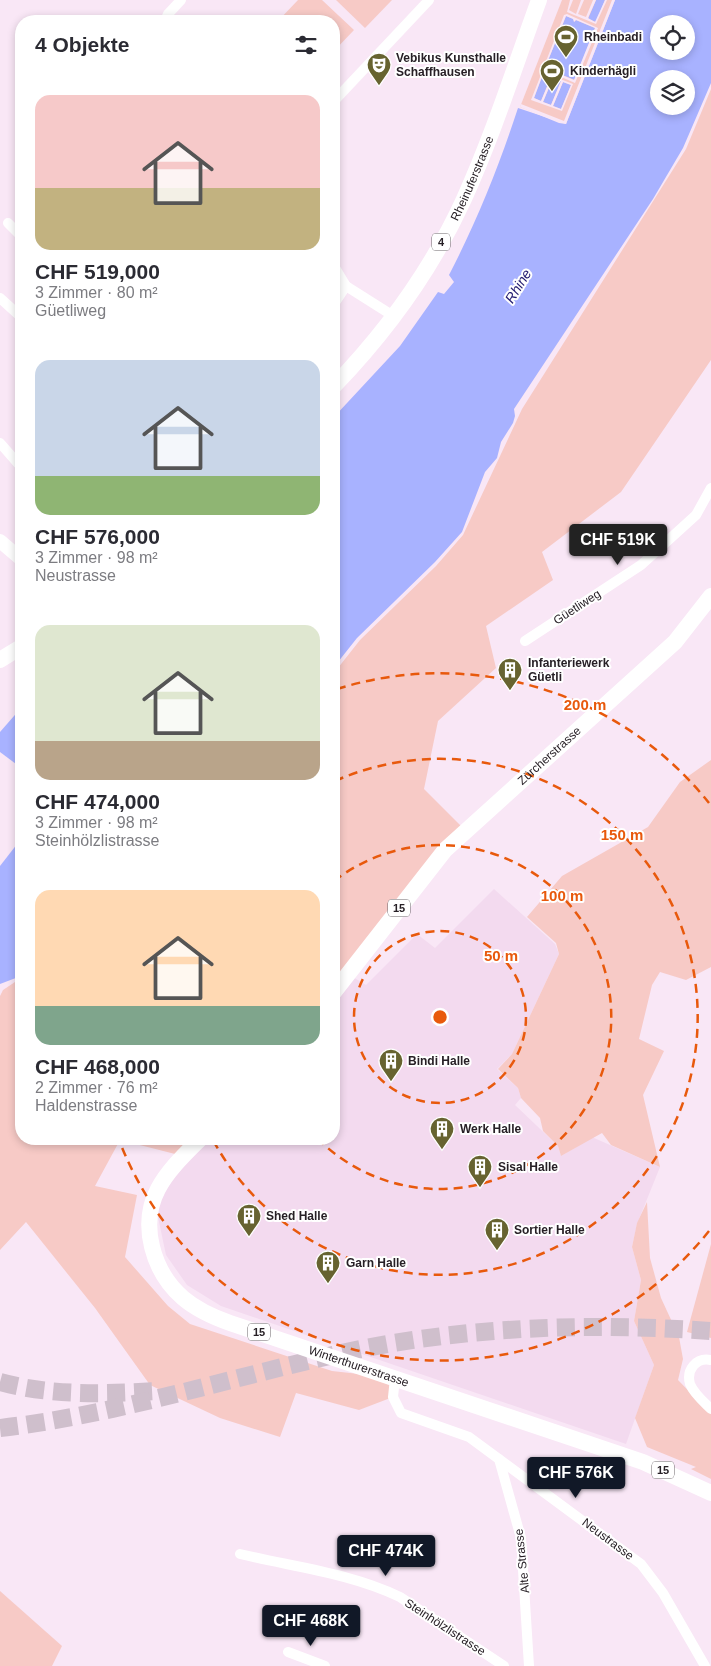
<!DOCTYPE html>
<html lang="de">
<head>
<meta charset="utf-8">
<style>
	:root { --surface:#fff; --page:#f7f7f7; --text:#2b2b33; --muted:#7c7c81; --accent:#111827 }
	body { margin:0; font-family:Helvetica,sans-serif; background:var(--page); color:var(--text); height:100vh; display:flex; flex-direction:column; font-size:19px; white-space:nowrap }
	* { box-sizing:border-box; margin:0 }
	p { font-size:16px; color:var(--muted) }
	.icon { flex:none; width:28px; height:28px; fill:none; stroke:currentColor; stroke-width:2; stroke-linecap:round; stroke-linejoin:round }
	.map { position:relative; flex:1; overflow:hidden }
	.side { position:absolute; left:15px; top:15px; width:325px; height:1130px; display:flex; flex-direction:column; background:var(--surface); border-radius:20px; box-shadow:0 2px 8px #0003 }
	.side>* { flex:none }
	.tools { position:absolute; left:650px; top:15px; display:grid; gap:10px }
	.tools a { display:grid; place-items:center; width:45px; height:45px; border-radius:50%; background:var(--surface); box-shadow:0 2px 8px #0003; font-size:25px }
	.price { position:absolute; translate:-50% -42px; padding:0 11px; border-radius:5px; background:var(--accent); color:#fff; font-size:16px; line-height:32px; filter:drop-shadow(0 1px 2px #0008) }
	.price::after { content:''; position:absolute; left:50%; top:30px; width:15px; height:11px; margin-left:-8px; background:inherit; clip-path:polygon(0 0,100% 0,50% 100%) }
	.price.current { background:#222; color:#fff }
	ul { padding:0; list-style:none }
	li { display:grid; align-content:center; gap:10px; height:265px; padding:0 20px }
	li span { display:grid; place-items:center; height:155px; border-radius:15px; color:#555 }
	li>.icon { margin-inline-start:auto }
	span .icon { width:90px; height:90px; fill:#fffc; stroke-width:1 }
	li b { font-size:21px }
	h2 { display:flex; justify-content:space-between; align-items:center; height:60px; padding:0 20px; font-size:21px }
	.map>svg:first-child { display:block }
</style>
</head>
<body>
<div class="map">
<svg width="711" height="1666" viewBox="0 0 711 1666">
	<rect width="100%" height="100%" fill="#f9e7f6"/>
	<path fill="#f3daef" d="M494,889l61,55 4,10 -47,100 -15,15 21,19 3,10 -6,7 43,41 3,10 17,-10 7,-12 75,33 -23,57 -5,23 9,33 -7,41 20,44 -28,79 -405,-138 -34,-21 -21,-30 -12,-57 46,-59h134v-147l14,-18 18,11 51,-51 18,14z"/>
	<g fill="#f7cac6">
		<path d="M298,0h24l32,30 -20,21v-30h-56z"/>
		<path d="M336,0h56l-27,28z"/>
		<path d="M562,0h53l-49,124 -46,-17z"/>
		<path d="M711,89v271l-90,132 -79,60 11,28 -67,46 10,42 -58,53 -14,68 42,42 -132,161v-319l26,-33 76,-74 27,-31 59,-126 164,-260z"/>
		<path d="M711,760v207l-25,13 -26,-8 -8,13 -13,54 25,12 -21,44 17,72 -49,-22 -9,-12 -41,23 -3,-10 -15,-15 -3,-13 -19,-20 -3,-10 -20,-19 14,-15 47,-100 -3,-11 -29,-26 35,-41 86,-49 32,-45z"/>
		<path d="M21,978v161h179l-17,17 -63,-16 -25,46 42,9 -12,62 43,49 22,18 142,47 63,7 -2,19 -34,13 -63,-17 -16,44 -60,-19 -70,-33 -55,-77 -69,-86 -26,28v-254l3,-6z"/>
		<path d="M647,1202l3,56 11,40 18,39 4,22 -5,21 33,34v65l-20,-10 5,-2 -49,-20 -12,-29 19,-53 -20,-44 7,-41 -9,-33 5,-24z"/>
		<path d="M711,1244v94l-24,-6z"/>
		<path d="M0,1591l62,55 -10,20h-52z"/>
	</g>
	<g fill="#a8b2ff" fill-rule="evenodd">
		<path d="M596,0h9l-9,22 -8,-3z"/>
		<path d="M615,0h96v83l-28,65 -30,51 -139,210 1,7 -2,7 -12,19 -4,16 -12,14 -23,60 -27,30 -78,76 -23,29v-250l66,-71 38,-54 6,2 10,-12 -5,-7c28,-54 50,-109 69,-167l48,16zM659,24h27v27h-27zM659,79h27v27h-27z"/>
		<path d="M566,16l8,3v3l2,-2 19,8 -20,52 -30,-12z"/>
		<path d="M543,74l8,3 -10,24 -7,-3z"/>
		<path d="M553,78l8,3 -10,24 -8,-3z"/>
		<path d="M563,82l8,3 -10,24 -8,-3z"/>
		<path d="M21,708v52l-5,4 -16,-12v-20z"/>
		<path d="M21,839v137l-21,8v-118z"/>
	</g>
	<g fill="#f9e7f6" fill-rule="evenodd">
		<path d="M570,0h3l-4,10 7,4 5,-14h3l-6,14 8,3 7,-17h3l-8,18 7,4 10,-22h2l-11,24 -29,-12z"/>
		<path d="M612,0h3l-49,124 -7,-1 -39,-16 1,-3 43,17z"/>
		<path d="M567,14l31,14 -23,55 -32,-14 21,-54zM566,16l7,3 1,3 2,-2 19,8 -21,52 -29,-12z"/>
		<path d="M542,72l31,12 -11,27 -31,-11zM543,74l8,3 -10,24 -7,-3zM553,78l8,3 -10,24 -8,-3zM563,82l8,3 -10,24 -8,-3z"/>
	</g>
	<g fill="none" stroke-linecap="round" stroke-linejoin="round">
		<g stroke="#cfbfcc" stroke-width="18" stroke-dasharray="18 9" stroke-linecap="butt">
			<path d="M0,1382c51,14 105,12 157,9"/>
			<path d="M0,1428c123,-14 240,-54 361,-79 116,-23 233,-26 350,-18"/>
		</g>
		<g stroke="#fff" stroke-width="10">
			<path d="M165,21l3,-7 13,-14"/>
			<path d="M334,101l95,-101"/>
			<path d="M8,223l13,13"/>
			<path d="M334,266l12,20 49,31"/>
			<path d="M0,298l21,19"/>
			<path d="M334,304l12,-18"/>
			<path d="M0,443l21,24"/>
			<path d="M525,641l116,-76 55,-50 15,-27"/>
			<path d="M711,1360c-15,-3 -25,10 -21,24 4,10 14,18 21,25"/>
			<path d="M395,1378l-2,19 8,16 68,24 172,127 22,29 42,73"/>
			<path d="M499,1459l22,79 8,128"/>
			<path d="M240,1554c54,13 110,19 160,43l104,69"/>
			<path d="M288,1652l37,14"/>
		</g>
		<path stroke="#fff" stroke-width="14" d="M0,541l21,18"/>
		<g stroke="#fff" stroke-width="16">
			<path id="s1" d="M334,386c53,-55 98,-117 130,-187 29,-64 51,-133 75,-199"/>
			<path d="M0,660l21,-13"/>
			<path id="s2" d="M334,992l111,-142 230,-208 36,-46"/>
			<path id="s3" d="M200,1139c-15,15 -32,31 -42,50 -19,36 -5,83 25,109 14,12 30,19 47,25l413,139 68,31"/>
		</g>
	</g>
	<g fill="none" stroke="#e8590c" stroke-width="2.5" stroke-dasharray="9 6">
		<circle cx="440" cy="1017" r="86"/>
		<path d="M334 881A172 172 0 1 1 319 1140"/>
		<path d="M335 781A258 258 0 1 1 213 1140"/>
		<path d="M709 1231A344 344 0 0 1 119 1140M337 689A344 344 0 0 1 709 803"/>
	</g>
	<defs>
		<symbol id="stadium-pin" viewBox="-11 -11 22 30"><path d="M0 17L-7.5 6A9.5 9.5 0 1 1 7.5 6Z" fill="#676330" stroke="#fff"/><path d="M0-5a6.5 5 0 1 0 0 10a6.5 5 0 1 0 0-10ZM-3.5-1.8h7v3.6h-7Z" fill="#fff"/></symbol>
		<symbol id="theatre-pin" viewBox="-11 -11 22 30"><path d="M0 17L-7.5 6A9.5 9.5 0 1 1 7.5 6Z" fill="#676330" stroke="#fff"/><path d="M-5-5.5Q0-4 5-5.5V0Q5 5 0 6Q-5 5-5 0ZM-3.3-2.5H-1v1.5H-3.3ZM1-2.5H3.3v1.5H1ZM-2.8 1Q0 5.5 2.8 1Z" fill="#fff"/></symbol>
		<symbol id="building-pin" viewBox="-11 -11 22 30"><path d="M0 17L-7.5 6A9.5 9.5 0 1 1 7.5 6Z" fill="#676330" stroke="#fff"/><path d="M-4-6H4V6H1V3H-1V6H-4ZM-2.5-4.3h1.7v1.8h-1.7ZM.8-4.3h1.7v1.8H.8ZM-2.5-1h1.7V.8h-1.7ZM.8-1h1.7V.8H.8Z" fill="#fff"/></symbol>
	</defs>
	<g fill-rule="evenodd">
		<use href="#stadium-pin" x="552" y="23" width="28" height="38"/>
		<use href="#theatre-pin" x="365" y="51" width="28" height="38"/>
		<use href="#stadium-pin" x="538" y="57" width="28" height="38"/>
		<use href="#building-pin" x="496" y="656" width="28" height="38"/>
		<use href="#building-pin" x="377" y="1047" width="28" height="38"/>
		<use href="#building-pin" x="428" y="1115" width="28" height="38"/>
		<use href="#building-pin" x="466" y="1153" width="28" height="38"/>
		<use href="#building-pin" x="235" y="1202" width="28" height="38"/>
		<use href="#building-pin" x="483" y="1216" width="28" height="38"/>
		<use href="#building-pin" x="314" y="1249" width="28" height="38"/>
	</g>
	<g text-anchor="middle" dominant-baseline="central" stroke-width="4" stroke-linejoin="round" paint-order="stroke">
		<g fill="#fff" stroke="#686367" stroke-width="1">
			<rect x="432" y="233.5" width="18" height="17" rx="4"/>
			<rect x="388" y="899.5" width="22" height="17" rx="4"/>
			<rect x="248" y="1323.5" width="22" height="17" rx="4"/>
			<rect x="652" y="1461.5" width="22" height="17" rx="4"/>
		</g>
		<g font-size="11" font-weight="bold" fill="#272026">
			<text x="441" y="242">4</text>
			<text x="399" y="908">15</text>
			<text x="259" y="1332">15</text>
			<text x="663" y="1470">15</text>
		</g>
		<g font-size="12" font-weight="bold" fill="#272026" stroke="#fff" text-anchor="start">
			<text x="584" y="37">Rheinbadi</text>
			<text x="396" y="58">Vebikus Kunsthalle<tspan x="396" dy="14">Schaffhausen</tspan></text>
			<text x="570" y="71">Kinderhägli</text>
			<text x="528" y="663">Infanteriewerk<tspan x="528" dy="14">Güetli</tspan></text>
			<text x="408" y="1061">Bindi Halle</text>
			<text x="460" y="1129">Werk Halle</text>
			<text x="498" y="1167">Sisal Halle</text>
			<text x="266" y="1216">Shed Halle</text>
			<text x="514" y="1230">Sortier Halle</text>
			<text x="346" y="1263">Garn Halle</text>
		</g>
		<g font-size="12" fill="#272026" stroke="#fff">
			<text stroke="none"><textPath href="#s1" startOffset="251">Rheinuferstrasse</textPath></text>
			<text transform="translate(577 607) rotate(-33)">Güetliweg</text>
			<text stroke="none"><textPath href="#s2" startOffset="321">Zürcherstrasse</textPath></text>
			<text stroke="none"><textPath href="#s3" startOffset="375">Winterthurerstrasse</textPath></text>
			<text transform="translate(608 1539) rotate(37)">Neustrasse</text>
			<text transform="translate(522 1561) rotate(-96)">Alte Strasse</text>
			<text transform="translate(445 1627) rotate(33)">Steinhölzlistrasse</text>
		</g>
		<g font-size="14" font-style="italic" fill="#231b70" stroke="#fff">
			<text transform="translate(518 286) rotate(-58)">Rhine</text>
		</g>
	</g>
	<circle cx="440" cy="1017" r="8" fill="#e8590c" stroke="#fff" stroke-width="2.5"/>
	<g font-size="15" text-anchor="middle" font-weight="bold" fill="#e8590c" stroke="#fff" stroke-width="4" stroke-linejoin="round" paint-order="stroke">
		<text x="585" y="710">200 m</text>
		<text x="622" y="840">150 m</text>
		<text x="562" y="901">100 m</text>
		<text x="501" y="961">50 m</text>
	</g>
</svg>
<div class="tools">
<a><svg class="icon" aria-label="locate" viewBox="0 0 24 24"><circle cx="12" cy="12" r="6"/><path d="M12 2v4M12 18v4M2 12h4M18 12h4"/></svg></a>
<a><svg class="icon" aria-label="layers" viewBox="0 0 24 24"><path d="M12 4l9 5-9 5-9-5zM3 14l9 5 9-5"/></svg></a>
</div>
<b class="price current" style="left:618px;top:566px">CHF 519K</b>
<b class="price" style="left:576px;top:1499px">CHF 576K</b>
<b class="price" style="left:386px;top:1577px">CHF 474K</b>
<b class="price" style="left:311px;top:1647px">CHF 468K</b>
<section class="side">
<h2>4 Objekte<svg class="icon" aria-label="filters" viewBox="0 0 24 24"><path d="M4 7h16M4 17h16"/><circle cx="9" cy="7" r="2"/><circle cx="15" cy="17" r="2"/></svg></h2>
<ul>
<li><span style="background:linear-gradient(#f6c9c9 60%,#c2b280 0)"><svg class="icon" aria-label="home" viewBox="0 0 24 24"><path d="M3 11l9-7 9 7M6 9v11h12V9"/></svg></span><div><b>CHF 519,000</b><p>3 Zimmer · 80 m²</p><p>Güetliweg</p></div></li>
<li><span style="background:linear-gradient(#c9d6e8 75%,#8fb573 0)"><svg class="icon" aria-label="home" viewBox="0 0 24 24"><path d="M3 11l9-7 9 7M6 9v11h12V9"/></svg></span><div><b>CHF 576,000</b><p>3 Zimmer · 98 m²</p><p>Neustrasse</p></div></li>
<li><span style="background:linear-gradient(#dfe7d0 75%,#b9a48a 0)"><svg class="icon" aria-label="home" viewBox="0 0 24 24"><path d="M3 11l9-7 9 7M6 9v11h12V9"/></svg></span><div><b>CHF 474,000</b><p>3 Zimmer · 98 m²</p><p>Steinhölzlistrasse</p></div></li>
<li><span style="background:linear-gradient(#ffd9b3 75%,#7fa58c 0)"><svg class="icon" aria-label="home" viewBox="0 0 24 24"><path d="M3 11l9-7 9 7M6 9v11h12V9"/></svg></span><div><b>CHF 468,000</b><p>2 Zimmer · 76 m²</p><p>Haldenstrasse</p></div></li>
</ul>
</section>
</div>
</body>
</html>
